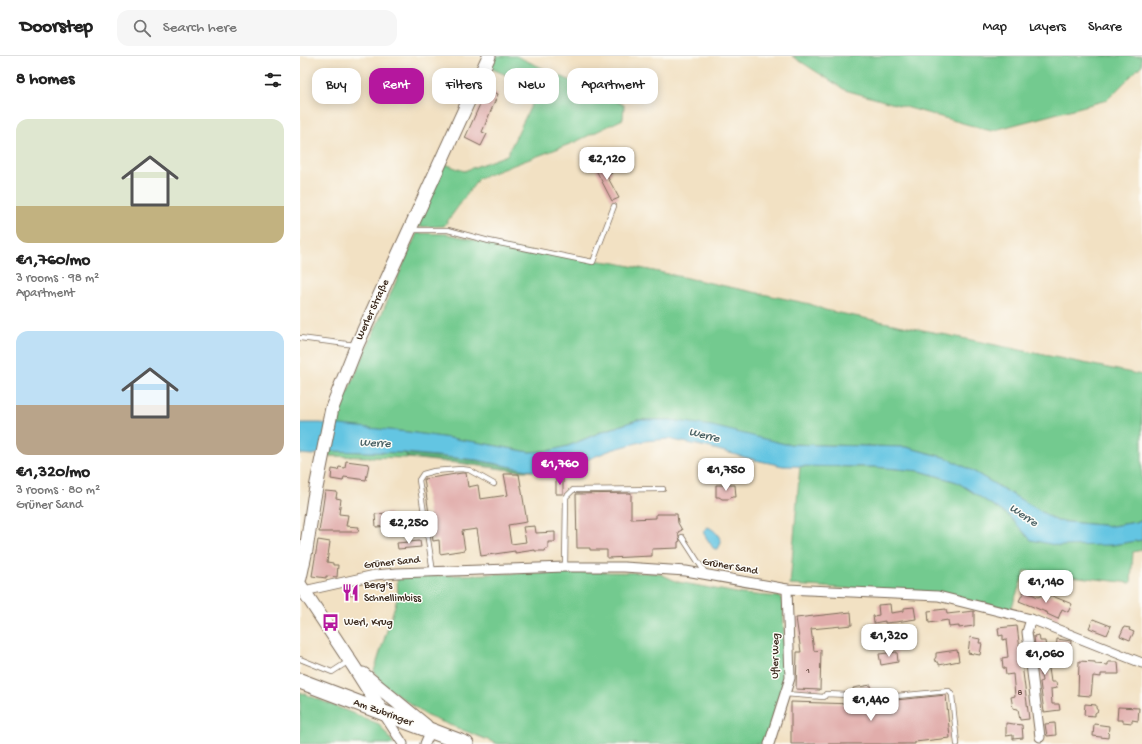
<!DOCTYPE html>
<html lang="en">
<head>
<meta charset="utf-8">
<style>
	:root { --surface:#fff; --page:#f6f6f6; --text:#222; --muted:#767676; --line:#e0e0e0; --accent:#b5179e }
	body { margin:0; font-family:"Gochi Hand",sans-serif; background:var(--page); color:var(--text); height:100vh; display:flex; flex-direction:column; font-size:15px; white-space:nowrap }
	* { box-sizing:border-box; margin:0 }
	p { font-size:13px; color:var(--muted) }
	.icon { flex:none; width:22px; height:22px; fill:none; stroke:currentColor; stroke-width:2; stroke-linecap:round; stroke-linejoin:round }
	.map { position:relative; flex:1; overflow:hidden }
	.drawer { display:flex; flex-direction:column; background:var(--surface); width:300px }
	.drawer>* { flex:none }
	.banner { position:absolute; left:12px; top:12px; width:380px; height:36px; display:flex; gap:8px }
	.price { position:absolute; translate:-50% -34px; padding:0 9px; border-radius:8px; background:#fff; color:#222; font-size:13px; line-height:26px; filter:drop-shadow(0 1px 2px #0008) }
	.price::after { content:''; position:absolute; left:50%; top:24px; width:12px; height:9px; margin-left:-6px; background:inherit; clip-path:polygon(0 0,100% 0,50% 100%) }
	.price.on { background:var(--accent); color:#fff }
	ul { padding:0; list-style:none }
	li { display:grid; align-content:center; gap:8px; height:212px; padding:0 16px }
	li span { display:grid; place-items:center; height:124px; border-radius:12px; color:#555 }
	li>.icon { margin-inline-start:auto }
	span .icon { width:72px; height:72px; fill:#fffc; stroke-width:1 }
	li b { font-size:17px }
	h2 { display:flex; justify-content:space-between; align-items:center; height:48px; padding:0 16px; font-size:17px }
	.pill { padding:0 14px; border-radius:12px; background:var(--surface); box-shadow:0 2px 10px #0003; font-size:14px; line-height:36px }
	.pill.on { background:var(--accent); color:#fff }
	header { display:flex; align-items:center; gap:24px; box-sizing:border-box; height:56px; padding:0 20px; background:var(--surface); border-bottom:1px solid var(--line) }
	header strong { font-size:19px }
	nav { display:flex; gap:22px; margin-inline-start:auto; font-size:14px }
	.search { width:280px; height:36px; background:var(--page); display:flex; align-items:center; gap:10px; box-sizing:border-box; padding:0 14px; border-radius:12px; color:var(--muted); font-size:15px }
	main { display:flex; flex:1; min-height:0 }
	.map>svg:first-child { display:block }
</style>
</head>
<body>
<header>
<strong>Doorstep</strong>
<div class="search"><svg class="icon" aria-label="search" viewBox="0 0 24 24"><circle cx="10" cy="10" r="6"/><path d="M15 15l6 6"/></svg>Search here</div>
<nav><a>Map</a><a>Layers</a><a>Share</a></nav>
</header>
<main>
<section class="drawer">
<h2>8 homes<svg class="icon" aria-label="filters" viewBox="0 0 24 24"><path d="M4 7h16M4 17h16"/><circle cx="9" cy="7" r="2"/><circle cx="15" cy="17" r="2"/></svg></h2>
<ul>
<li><span style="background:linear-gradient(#dfe7d0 70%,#c2b280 0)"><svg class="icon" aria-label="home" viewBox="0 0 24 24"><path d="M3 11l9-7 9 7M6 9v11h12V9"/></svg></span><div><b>€1,760/mo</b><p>3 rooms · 98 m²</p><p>Apartment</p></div></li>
<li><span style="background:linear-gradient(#bfe0f5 60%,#b9a48a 0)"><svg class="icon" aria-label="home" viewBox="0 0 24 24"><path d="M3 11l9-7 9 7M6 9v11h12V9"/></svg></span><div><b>€1,320/mo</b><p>3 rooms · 80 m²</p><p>Grüner Sand</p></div></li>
</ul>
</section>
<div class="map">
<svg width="842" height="688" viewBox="0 0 842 688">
	<rect width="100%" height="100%" fill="#fdfcf7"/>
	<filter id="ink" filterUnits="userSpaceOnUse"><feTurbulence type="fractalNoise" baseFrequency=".025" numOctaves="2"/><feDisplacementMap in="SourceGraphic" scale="8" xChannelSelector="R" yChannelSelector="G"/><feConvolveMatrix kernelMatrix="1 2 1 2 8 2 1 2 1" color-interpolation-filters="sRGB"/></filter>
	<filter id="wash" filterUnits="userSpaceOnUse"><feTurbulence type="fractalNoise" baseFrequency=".012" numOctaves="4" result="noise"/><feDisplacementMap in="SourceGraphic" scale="16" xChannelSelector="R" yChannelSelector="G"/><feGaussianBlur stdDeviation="0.9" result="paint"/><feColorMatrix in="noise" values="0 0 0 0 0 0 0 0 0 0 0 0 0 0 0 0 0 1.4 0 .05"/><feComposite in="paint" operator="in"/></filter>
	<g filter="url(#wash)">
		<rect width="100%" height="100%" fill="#f2e1c3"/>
		<g fill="#73ca8f" stroke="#577a56">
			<path d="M196,0h20l108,49 -1,14 -48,23 -96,36 -35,48 -27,1 28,-63 19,7 43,-16 32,-66 -49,-21z"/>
			<path d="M492,0h350v9l-35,35 -116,31 -146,-41z"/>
			<path d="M117,177l31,1 75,17 93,12 194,41 15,6 317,65v146l-30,5 -55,-5 -86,-51 -24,-12 -41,-11 -121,-3 -114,-24h-34l-34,11 -35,15 -20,5 -19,1 -53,-10 -68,-10 -72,-7 3,-13z"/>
			<path d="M30,395l75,2 3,5 -79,-2z"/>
			<path d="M500,410l74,1 46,4 37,11 52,34 22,24 81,5 30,-5v10l-9,2 -2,31 -106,-12 -14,38 -73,-15 -148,-9z"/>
			<path d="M304,516l54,1 20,9 64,12 39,3 2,7 2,74 -21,66h-266l-71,-28 -44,-32 -9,-13 24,-75 -1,-19 125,-4h47z"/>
			<path d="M0,636l79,32 15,20h-94z"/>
		</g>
		<path fill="#5eae7a" stroke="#4c6c4c" d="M105,397l72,7 55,11h-15l-51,-7 -58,-6z"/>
		<g fill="#64c5e2" stroke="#507880">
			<path d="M337,364h34l41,6 73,18 121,3 41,11 24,12 86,51 55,5 30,-5v19l-30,5 -53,1 -28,-6 -22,-24 -52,-34 -37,-11 -46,-4 -91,-1 -32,-7 -44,-12 -39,-8 -24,2 -33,9 -45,18 -23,5 -66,-13 -72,-7 -75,-2 -18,4 -12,-1v-31h20l88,9 68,10 53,10 19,-1 20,-5 36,-15z"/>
			<path d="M408,471c7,3 12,9 13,16l-3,6h-3l-2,-1 -9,-14 -1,-3z"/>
		</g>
		<g id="blocks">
			<g fill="#e1adab">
				<path d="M191,35l7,3 -16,38 5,2 -6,12 -16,-8 20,-45 4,2z"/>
				<path d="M307,108l5,9 -5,3 12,22 -7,3 -16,-31z"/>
				<path d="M46,405l23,3 -3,16 -22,-3 -1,4 -12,-2 1,-10 6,1 1,-3 6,1z"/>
				<path d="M162,417h4l2,14 10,-2 2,14 28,-4 -4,-21h15l8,48 -19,3 3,19 15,-2 -3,-15 12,-1 1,7 19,-1v10h-7v7h-2l-1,2h-10v-1l-20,3v-2l-34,5 -4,-27 -15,2 3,19 -25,4 -1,-14 -6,1 -9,-62z"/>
				<rect x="256" y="423" width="7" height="15"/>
				<path d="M416,429h19l1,12h-4l-3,2h-7l-3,-2h-3z"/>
				<path d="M25,435l12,1 -1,6 5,1 -2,15 9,1 -2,11 13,1 -1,5h-39z"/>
				<path d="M331,437v26l25,-1v-4h21l1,9 4,7 -4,2 2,9 -2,1v6l-26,1v7l-45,2v-8h-17v-2h-13l-1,-54z"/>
				<path d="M90,457l1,13 -15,1 -1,-13z"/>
				<path d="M18,484l12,2 -3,20 6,1v2h5l-1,12 -11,-1v2l-14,-2z"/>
				<path d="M120,485l1,6 -23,2 -1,-6z"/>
				<path d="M57,532l1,7 -12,1 -1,-7z"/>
				<path d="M724,535l14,6 4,-2 6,3 2,-3 22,9 -4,8 -6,-3 -4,10 -11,-5 1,-1 -29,-12z"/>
				<path d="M590,548l1,9 13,-2v-3l10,-1 2,12 -20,3 -11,1v-2l-11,2 -1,-7 6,-1 -1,-10z"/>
				<path d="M646,553l1,5 27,-3v15l-15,2v-2l-10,1 -1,-7 -19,3 -1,-12z"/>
				<path d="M551,556l1,13 -41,4 3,22 7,-1 -1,40 -24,-1 1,-37h4l-5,-34z"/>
				<path d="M793,563l18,7 -4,9 -18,-7z"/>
				<path d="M717,570l12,93 -9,1 -2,-11 -5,-1 -2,-11 4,-1 -2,-22 -7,1 -1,-7h-2l-1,-10 6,-1 -2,-18 -3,1v-5l-4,1 -1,-8z"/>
				<path d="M824,571l6,1 -1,2 5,2 -4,8 -10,-4z"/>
				<path d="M739,579l1,6h5l6,41h5l1,6 -6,1 1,15h7l1,6 -16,2 -4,-30 2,-1 -3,-17 -2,1 -3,-29z"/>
				<path d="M670,581l10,2 -1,4h3l-2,12 -12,-2z"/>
				<path d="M757,583l14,2 -1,11 -14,-1z"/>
				<path d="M657,594l2,11 -20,4v-2l-5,-3 2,-3v-4z"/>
				<path d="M597,596l1,10 -17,3 -2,-11z"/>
				<path d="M779,605l16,1v2l13,1v-3h10l1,12h-18v3l-8,-1 -2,20 -13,-1z"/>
				<path d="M571,629l1,10 -16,1 -2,-2 -1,-6z"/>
				<path d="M646,639l4,43 -35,4v2h-124v-42l64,2z"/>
				<path d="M785,648l11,1v3l2,3 -3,2v3l-11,-1z"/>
				<path d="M818,651l21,1 -1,13 -6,-1v3l-9,-1v-2h-6z"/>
				<path d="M706,667l16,2 1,13 -10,1v-4l-7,1z"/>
				<path d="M755,667l1,12 -9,1 -2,-12z"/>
				<path d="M794,668l15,2 -1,12 -15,-2z"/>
			</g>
		</g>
	</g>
	<g filter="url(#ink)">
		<use href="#blocks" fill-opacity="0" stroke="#7b6a58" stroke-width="1"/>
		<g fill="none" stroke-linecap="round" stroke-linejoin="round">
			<defs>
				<g id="lane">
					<path d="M112,174h36l41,11 104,21 21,-56"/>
					<path d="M0,282l55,7"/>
					<path d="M382,481l24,37"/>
					<path d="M265,511l1,-70 7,-7 90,-1"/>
					<path d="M133,516l-14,-92 4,-6 11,-3 27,-2 8,1 25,14"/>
					<path d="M0,603l32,13 17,-11"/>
					<path d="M485,638l39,3 2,-3 23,1 6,5 94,-9 3,4 5,49"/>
				</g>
				<g id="street">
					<path d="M4,535l71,-16 22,-2 168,-6h59l62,4 101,18 151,7 93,23 111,44"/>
					<path d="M731,563l-4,13 13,105"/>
					<path d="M83,657l20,31"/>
					<path d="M125,688l6,-14"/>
					<path d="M469,688l21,-66 -3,-89"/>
				</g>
				<g id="secondary">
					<path d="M0,522l6,-28 8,-52 18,-90 25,-63 132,-289"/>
					<path d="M0,529l54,82 29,46"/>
					<path d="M63,618l63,52"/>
				</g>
				<path id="primary" d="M0,625l166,63"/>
			</defs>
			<use href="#lane" stroke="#7b6a58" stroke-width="6"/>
			<use href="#street" stroke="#7b6a58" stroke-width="11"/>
			<use href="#secondary" stroke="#7b6a58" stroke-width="15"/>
			<use href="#primary" stroke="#7b6a58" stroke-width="17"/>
			<use href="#lane" stroke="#fff" stroke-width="4.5"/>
			<use href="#street" stroke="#fff" stroke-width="9"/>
			<use href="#secondary" stroke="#fff" stroke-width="13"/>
			<use href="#primary" stroke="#fff" stroke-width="15"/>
		</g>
	</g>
	<defs>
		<symbol id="restaurant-bare" viewBox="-9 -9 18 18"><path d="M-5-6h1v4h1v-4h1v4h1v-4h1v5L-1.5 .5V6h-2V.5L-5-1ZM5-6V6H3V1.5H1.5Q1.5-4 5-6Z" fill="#b5179e" stroke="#fdfcf7" stroke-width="2.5" paint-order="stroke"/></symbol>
		<symbol id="bus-bare" viewBox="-9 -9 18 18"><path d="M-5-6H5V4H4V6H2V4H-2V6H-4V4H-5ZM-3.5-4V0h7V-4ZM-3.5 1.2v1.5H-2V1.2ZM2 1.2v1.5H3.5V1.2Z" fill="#b5179e" stroke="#fdfcf7" stroke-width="2.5" paint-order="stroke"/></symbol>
	</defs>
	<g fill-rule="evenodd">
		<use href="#restaurant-bare" x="38" y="524" width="25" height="25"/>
		<use href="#bus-bare" x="18" y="554" width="25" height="25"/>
	</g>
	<g text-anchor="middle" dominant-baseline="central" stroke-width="3" stroke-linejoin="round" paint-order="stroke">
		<g font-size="9" fill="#644b41">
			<text x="508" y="615">1</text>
			<text x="720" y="637">8</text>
		</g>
		<g font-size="11" fill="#3b2a1e" stroke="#fdfcf7">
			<text transform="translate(73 254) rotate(-65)">Werler Straße</text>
			<text transform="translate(92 507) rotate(-6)">Grüner Sand</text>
			<text transform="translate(430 511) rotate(10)">Grüner Sand</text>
			<text transform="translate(476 600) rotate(-89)">Ufler Weg</text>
			<text transform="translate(83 657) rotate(20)">Am Zubringer</text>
		</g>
		<g font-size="11" fill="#3b2a1e" stroke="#fdfcf7" text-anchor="start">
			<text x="64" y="530">Berg's<tspan x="64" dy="13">Schnellimbiss</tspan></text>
			<text x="44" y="567">Werl, Krug</text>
		</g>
		<g font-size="12" font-style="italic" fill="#496063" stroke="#fdfcf7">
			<text transform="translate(404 380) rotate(14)">Werre</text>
			<text transform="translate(75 388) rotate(3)">Werre</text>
			<text transform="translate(723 460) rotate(34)">Werre</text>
		</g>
	</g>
</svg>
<b class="price" style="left:307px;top:125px">€2,120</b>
<b class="price on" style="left:260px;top:430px">€1,760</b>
<b class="price" style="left:426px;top:436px">€1,750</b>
<b class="price" style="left:109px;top:489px">€2,250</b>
<b class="price" style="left:746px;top:548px">€1,140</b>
<b class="price" style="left:589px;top:602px">€1,320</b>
<b class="price" style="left:745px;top:620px">€1,060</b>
<b class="price" style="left:571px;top:666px">€1,440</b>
<div class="banner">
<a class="pill">Buy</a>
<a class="pill on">Rent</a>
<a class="pill">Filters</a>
<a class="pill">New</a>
<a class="pill">Apartment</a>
</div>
</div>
</main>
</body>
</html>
